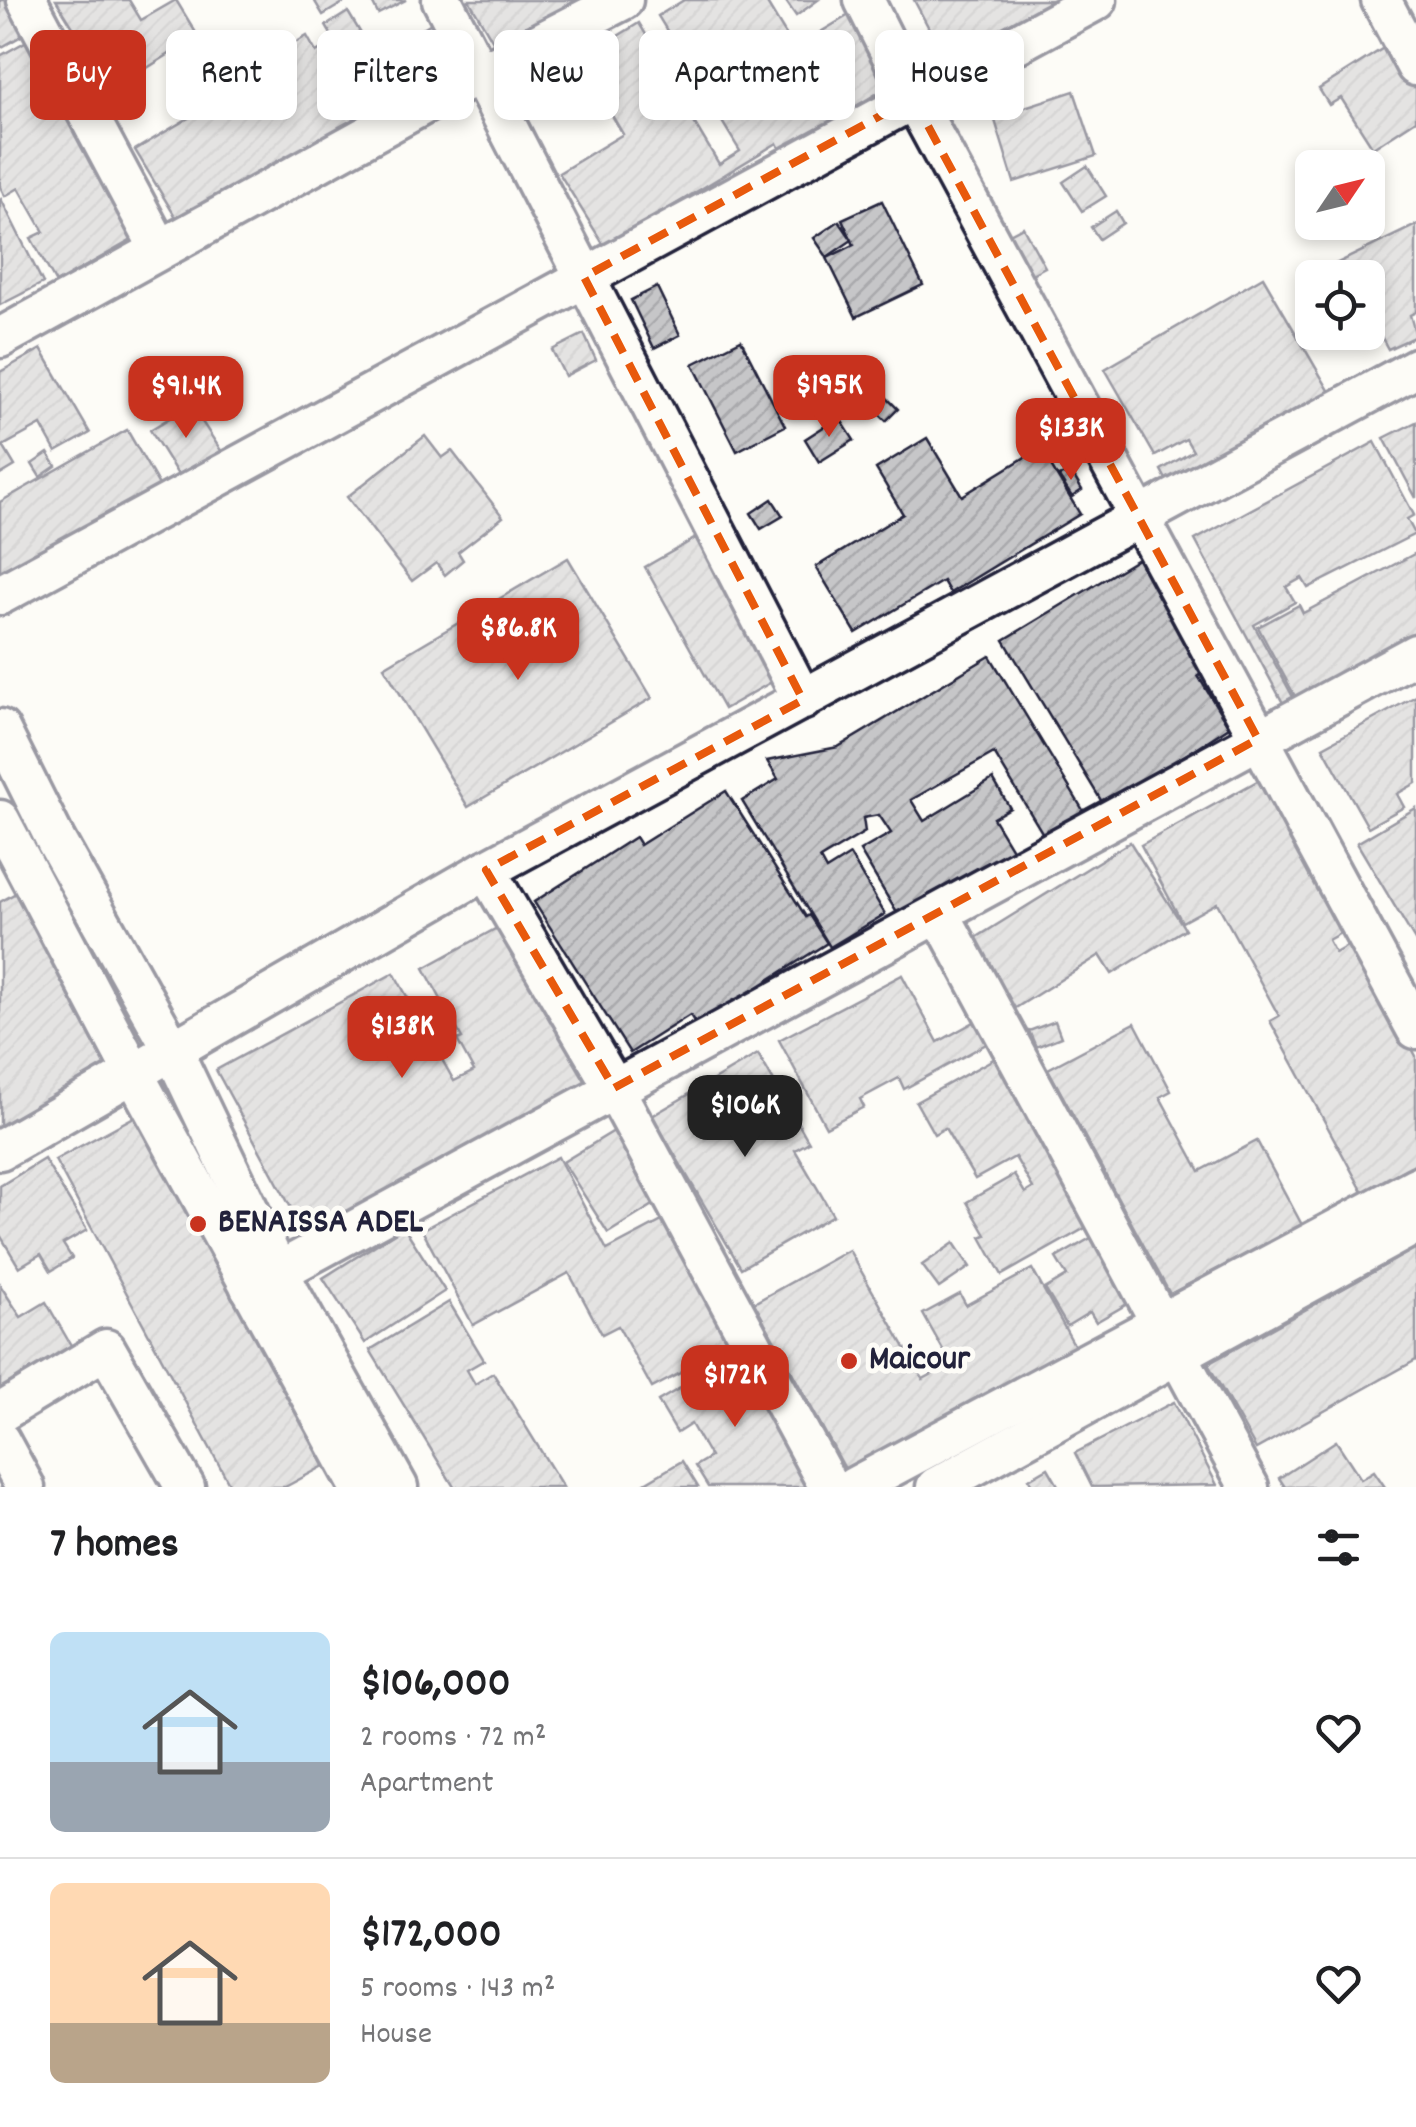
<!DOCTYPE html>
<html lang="en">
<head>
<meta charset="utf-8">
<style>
	:root { --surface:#fff; --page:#f2f2f2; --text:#202124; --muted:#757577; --line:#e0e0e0; --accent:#c8321e }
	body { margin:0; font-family:Dekko,sans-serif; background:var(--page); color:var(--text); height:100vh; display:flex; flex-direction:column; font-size:38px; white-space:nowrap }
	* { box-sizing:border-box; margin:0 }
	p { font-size:32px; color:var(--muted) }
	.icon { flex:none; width:55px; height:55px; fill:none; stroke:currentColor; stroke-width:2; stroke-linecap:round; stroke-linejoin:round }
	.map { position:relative; height:1487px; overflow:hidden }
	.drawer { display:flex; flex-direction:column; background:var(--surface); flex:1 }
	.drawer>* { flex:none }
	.guide { position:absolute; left:30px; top:30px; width:1358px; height:90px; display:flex; gap:20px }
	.needle { width:65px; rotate:55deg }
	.controls { position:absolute; left:1295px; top:150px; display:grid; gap:20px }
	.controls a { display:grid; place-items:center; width:90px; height:90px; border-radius:15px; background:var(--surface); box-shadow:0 5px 15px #0003; font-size:50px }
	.price { position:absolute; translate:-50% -85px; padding:0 22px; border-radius:20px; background:var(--accent); color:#fff; font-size:32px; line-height:65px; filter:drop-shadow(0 2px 5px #0008) }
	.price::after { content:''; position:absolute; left:50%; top:60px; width:30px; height:22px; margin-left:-15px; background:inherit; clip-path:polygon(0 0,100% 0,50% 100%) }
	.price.on { background:#222; color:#fff }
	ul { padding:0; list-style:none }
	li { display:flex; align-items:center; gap:30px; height:250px; padding:0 50px }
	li+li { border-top:2px solid var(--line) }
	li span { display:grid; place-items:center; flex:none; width:280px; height:200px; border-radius:15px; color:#555 }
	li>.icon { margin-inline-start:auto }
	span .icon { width:120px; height:120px; fill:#fffc; stroke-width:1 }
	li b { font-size:42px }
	h2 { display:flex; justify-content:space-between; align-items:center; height:120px; padding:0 50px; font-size:42px }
	.chip { padding:0 35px; border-radius:15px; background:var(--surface); box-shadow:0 5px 15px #0003; font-size:35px; line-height:90px }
	.chip.on { background:var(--accent); color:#fff }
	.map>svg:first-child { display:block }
</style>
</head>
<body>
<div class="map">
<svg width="1416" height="1487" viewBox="0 0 1416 1487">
	<defs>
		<pattern id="building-hatch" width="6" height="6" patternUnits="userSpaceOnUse" patternTransform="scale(2.5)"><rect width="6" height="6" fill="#c6c6c8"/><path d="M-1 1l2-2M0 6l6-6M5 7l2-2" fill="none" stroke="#aaaaad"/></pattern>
	</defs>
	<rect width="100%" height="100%" fill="#fdfcf7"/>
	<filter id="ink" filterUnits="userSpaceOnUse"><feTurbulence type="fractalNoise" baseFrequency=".01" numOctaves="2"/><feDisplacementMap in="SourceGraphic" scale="20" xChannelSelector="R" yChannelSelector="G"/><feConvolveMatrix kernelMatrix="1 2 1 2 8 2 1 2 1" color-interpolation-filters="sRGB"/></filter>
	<g filter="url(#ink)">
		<g fill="url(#building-hatch)" stroke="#22223b" stroke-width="2.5">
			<path d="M0,0h15l17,30 -32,18z"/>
			<path d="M56,0h73l12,20 35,-20 22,36 -86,54z"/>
			<path d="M314,0h34l-25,15z"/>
			<path d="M371,0h35l-28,14z"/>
			<path d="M469,0h126l-82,49 -8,-13 -11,7z"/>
			<path d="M684,0h81l29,48 60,-36 42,70 -115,69 -4,-8 -172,104 -46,-74 64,-39 -44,-74 60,-37 48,79 -4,2 36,60 21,-13 -82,-135z"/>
			<path d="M785,0h33l-22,16z"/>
			<path d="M914,0h157l-122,66z"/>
			<path d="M348,12l27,45 63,-38 23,40 -280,167 -46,-76 90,-54 -12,-20 68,-40 7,11 19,-11 9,16 19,-11 -9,-15z"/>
			<path d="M36,36l108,197 -88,50 -25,-45 13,-6 -25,-44 -14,8 -5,-9v-131z"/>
			<path d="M1393,42l23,36v42l-43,28 -32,-50 -12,7 -10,-16z"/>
			<path d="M1074,91l22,65 -82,26 -20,-65z"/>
			<path d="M1087,166l19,30 -24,15 -19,-29z"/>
			<path d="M1,199l42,84 -43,22v-105z"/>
			<path d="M882,201l41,84 -67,32 -29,-59 27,-13 -12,-26z"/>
			<path d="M1116,211l7,12 -24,16 -8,-12z"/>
			<path d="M839,221l13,19 -25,17 -13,-19z"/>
			<path d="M1416,225v87l-6,3 6,21 -28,13 -20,-37v-34h-39l-4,-9z"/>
			<path d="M1023,227l22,40 -23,12 -22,-40z"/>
			<path d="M1263,277l67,115 -161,93 -8,-15 32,-19 -7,-12 -31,17 -50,-87z"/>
			<path d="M657,287l23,48 -26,13 -23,-48z"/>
			<path d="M584,334l12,26 -31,16 -13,-26z"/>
			<path d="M741,340l44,86 -48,25 -44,-87z"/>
			<path d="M41,349l49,84 -34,19 -15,-27 -38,21 12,20 -15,9v-103z"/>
			<path d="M885,396l13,13 -12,12 -13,-13z"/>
			<path d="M191,405l31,47 -42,26 -30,-48z"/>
			<path d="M839,417l15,23 -35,22 -14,-23z"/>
			<path d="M1416,422v76l-32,-60z"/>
			<path d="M127,430l36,62 -163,93v-83z"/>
			<path d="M425,436l17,22 10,-7 51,66 -45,35 5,8 -18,15 -9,-12 -24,18 -65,-84z"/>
			<path d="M927,438l35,58 78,-48 40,66 -130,79 -7,-12 -87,52 -40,-66 87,-53 -27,-45z"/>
			<path d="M1375,442l39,73 -7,4 8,15 -107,54 -6,-10 -16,9 9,15 -41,23 39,72 -10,6 -88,-163z"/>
			<path d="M48,453l8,13 -16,11 -8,-13z"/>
			<path d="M1070,470l12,20 -10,7 -13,-20z"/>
			<path d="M772,499l11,17 -22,13 -10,-16z"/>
			<path d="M696,538l79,142 -51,29 -79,-142z"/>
			<path d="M1416,553v84l-119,63 -39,-73 41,-22 4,8z"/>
			<path d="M568,558l84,140 -184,109 -84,-140z"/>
			<path d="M1138,559l10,15 7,-4 59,96 -16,10 31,51 -124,80 -101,-167z"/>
			<path d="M990,656l99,164 -40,24 -55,-91 -83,47 13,21 69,-42 17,29 -17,10 20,33 -113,67 -40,-67 31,-18 -12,-18 -16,3 2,14 -45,27 6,11 24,-15 35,59 -55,33 -88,-146 36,-22 -11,-18 71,-14z"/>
			<path d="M1416,696v87l-19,11 7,13 -36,20 -45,-80z"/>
			<path d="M1261,779l83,152 -16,9 7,13 19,-11 62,114v107l-53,29 -93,-171 9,-5 -62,-113 -35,19 -41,-77z"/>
			<path d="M726,791l80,126 3,-2 18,28 -96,61 5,9 -34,21 -12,-19 -60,38 -96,-151 101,-65 5,8z"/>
			<path d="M1416,808v134l-59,-99z"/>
			<path d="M1130,842l55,87 -73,45 -12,-19 -86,54 -43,-68z"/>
			<path d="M16,893l101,173 -117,65v-229z"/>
			<path d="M508,922l86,158 -287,157 -91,-167 178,-97 60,108 20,-10 -17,-31 5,-2 -38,-70z"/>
			<path d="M902,975l36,67 38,-21 12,22 -84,46 -5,-11 -39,21 4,8 -38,20 -47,-87z"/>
			<path d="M1055,1021l6,16 -25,10 -7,-16z"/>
			<path d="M1135,1023l36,68 -11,6 40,74 57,-30 45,84 -132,69 -122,-225z"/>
			<path d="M758,1054l51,88 -14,8 38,65 -92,53 -89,-152z"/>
			<path d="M999,1056l95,167 -92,52 -21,-38 5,-2 -19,-33 47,-27 11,18 8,-5 -18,-31 -40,22 -30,-51 -11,6 -18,-32z"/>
			<path d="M147,1110l188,350 -50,27h-54l-176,-327z"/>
			<path d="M614,1131l44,71 -50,31 -45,-71z"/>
			<path d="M558,1157l49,93 57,-30 67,126 -79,42 -34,-62 -16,8 -33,-61 -96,52 -51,-95z"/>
			<path d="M44,1159l43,71 -24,14 9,14 -21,13 -10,-17 -22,13 -19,-32v-49z"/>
			<path d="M404,1227l41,64 -80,52 -42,-65z"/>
			<path d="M1096,1235l43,62 -43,25 -6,-10 -23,14 -22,-37 22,-13 -11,-18z"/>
			<path d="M954,1243l16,24 -31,21 -17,-23z"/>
			<path d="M1416,1248v112l-160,89 -48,-85z"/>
			<path d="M849,1250l74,129 28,-15 -28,-50 37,-20 6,11 66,-36 45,81 -228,126 -95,-173z"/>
			<path d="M0,1285l21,32 25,-15 34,59 -80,46z"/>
			<path d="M449,1302l35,58 -17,10 8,14 18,-11 70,114h-109l-84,-137z"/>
			<path d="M739,1354l56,92 -7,5 21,36h-101l-13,-21 15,-9 -19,-33 -14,9 -19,-32z"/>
			<path d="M1174,1402l43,83 -125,2 -17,-34z"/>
			<path d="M1336,1441l25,38 13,-8 11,16h-100l-6,-9z"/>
			<path d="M682,1461l16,26h-51l-2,-4z"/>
			<path d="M1048,1468l11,19h-26l-4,-8z"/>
		</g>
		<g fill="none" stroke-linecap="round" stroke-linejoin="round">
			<defs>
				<g id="minor">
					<path d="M27,0l132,248"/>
					<path d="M442,0l361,700"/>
					<path d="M864,0l49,98 503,931"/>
					<path d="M1381,0l35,66"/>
					<path d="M0,338l481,-265 142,-73"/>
					<path d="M0,595l1097,-595"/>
					<path d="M0,729l56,112 116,208 106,222 120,216"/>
					<path d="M0,820l134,254 226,413"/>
					<path d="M486,870l128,218 215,399"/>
					<path d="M940,914l309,573"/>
					<path d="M0,1150l486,-280 930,-502"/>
					<path d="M250,1287l1166,-633"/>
					<path d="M0,1413l106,-64 79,138"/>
					<path d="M0,1441l25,46"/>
					<path d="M854,1487l562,-300"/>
					<path d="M936,1487l480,-263"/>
				</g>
			</defs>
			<use href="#minor" stroke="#22223b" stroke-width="45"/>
			<use href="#minor" stroke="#fdfcf7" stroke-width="38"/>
		</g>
	</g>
	<path d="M0 0H1416V1487H0ZM913,98l345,641 -644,349 -128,-218 317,-170 -219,-423z" fill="#fdfcf7" fill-opacity=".55" fill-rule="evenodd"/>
	<path fill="none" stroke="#e8590c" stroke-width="8" stroke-dasharray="20 12" stroke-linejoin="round" d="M913,98l345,641 -644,349 -128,-218 317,-170 -219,-423z"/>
	<g fill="#c8321e" stroke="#fdfcf7" stroke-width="4">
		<circle cx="198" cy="1224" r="10"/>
		<circle cx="849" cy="1361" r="10"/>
	</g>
	<g text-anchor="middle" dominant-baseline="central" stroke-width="10" stroke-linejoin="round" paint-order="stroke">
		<g font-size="35" font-weight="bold" fill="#22223b" stroke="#fdfcf7" text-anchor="start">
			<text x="218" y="1224">BENAISSA ADEL</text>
			<text x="869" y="1361">Maicour</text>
		</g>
	</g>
</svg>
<div class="controls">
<a><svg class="needle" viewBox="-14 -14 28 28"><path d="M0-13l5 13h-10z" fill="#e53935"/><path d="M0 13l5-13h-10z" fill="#757577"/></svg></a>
<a><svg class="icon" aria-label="locate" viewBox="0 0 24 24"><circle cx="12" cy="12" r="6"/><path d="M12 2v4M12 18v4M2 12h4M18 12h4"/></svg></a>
</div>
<b class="price" style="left:829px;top:440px">$195K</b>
<b class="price" style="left:186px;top:441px">$91.4K</b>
<b class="price" style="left:1071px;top:483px">$133K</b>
<b class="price" style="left:518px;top:683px">$86.8K</b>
<b class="price" style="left:402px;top:1081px">$138K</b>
<b class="price on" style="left:745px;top:1160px">$106K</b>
<b class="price" style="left:735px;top:1430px">$172K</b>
<div class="guide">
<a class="chip on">Buy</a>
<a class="chip">Rent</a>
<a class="chip">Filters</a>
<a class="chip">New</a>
<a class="chip">Apartment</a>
<a class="chip">House</a>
</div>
</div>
<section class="drawer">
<h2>7 homes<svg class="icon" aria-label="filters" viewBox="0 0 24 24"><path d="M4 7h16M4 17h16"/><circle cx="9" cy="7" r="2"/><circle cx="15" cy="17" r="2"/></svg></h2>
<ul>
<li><span style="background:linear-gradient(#bfe0f5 65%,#9aa5b1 0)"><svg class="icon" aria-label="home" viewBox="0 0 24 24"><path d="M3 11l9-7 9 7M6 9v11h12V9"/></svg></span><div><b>$106,000</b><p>2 rooms · 72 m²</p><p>Apartment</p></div><svg class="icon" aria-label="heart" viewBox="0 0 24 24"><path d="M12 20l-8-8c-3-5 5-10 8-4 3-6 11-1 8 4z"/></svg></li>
<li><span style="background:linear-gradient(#ffd9b3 70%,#b9a48a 0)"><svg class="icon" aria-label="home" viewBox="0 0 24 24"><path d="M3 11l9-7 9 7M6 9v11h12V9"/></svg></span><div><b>$172,000</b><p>5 rooms · 143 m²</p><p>House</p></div><svg class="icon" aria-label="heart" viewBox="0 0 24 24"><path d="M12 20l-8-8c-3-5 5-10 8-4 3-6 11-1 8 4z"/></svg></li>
</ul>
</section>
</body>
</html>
